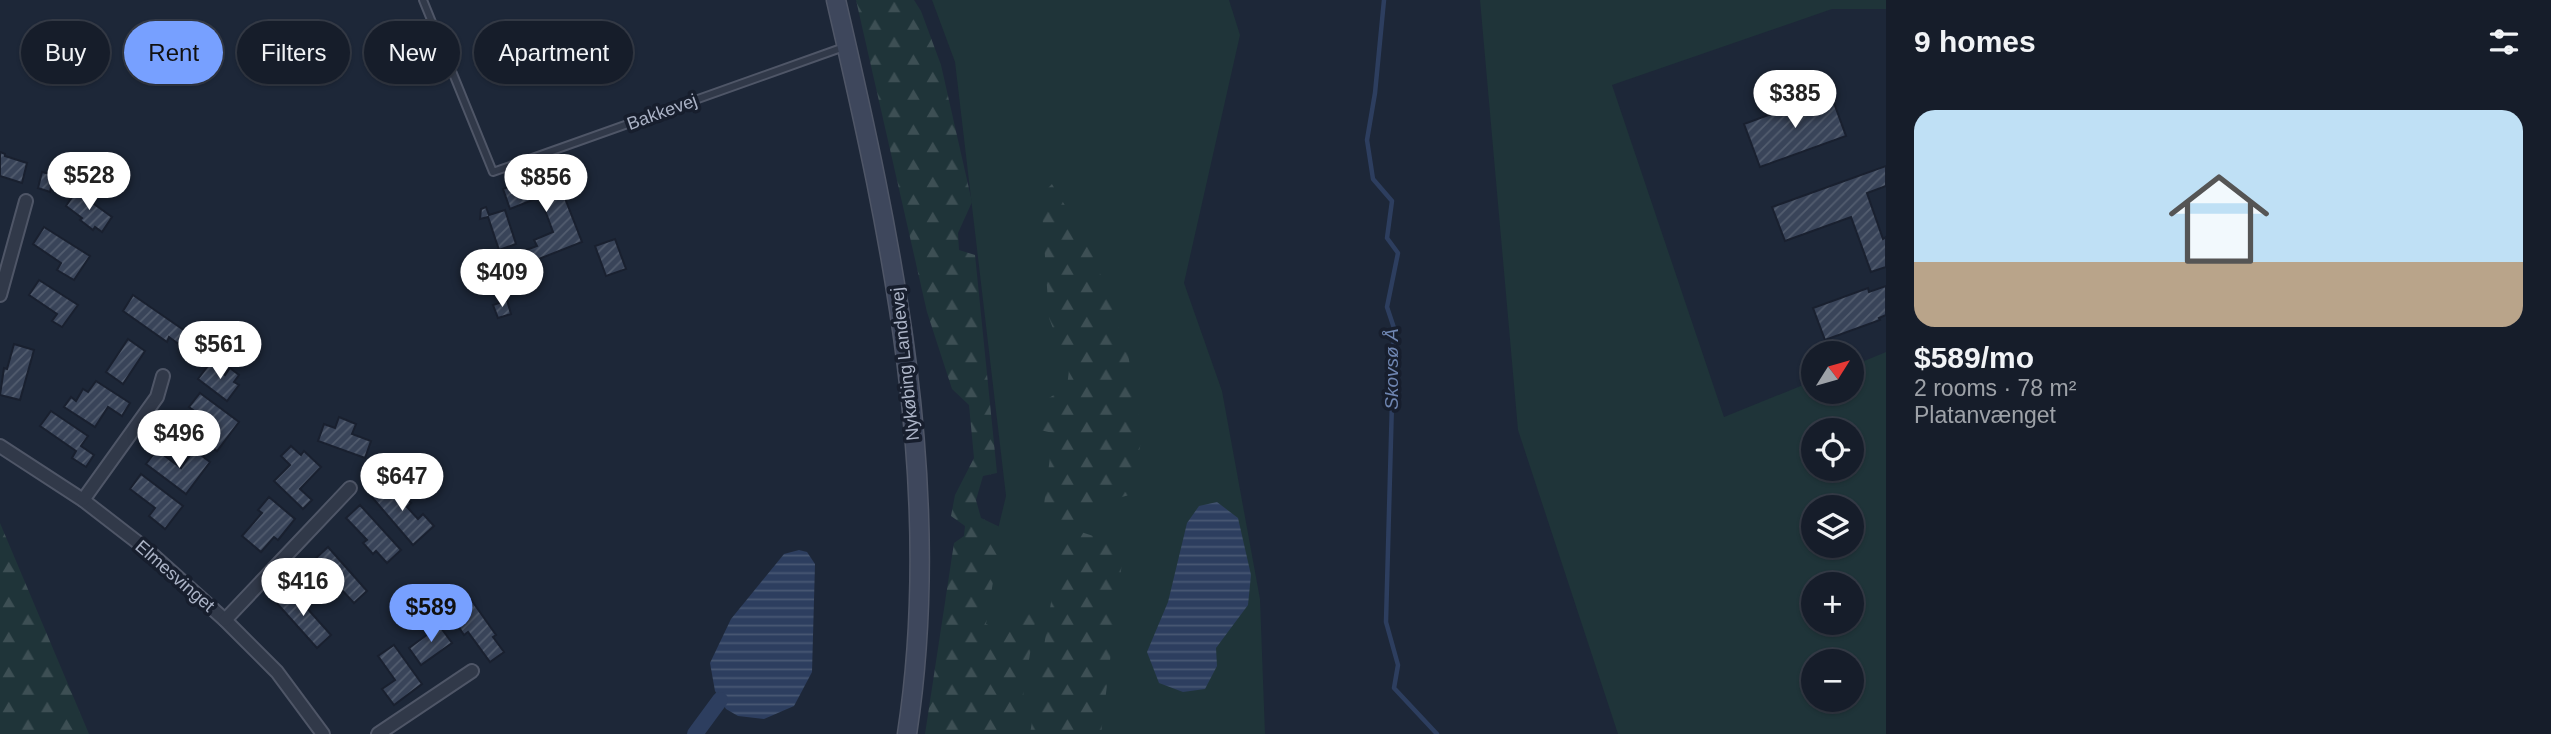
<!DOCTYPE html>
<html lang="en">
<head>
<meta charset="utf-8">
<style>
	:root { --surface:#161d2a; --page:#232a36; --text:#f1f3f6; --muted:#9ea2a8; --line:#353b47; --accent:#77a0ff }
	body { margin:0; font-family:Arial,sans-serif; background:var(--page); color:var(--text); height:100vh; display:flex; flex-direction:column; font-size:26px; white-space:nowrap }
	* { box-sizing:border-box; margin:0 }
	p { font-size:23px; color:var(--muted) }
	.icon { flex:none; width:38px; height:38px; fill:none; stroke:currentColor; stroke-width:2; stroke-linecap:round; stroke-linejoin:round }
	.map { position:relative; flex:1; overflow:hidden }
	.side { display:flex; flex-direction:column; background:var(--surface); width:665px }
	.side>* { flex:none }
	.banner { position:absolute; left:21px; top:21px; width:665px; height:63px; display:flex; gap:14px }
	.needle { width:46px; rotate:53deg }
	.controls { position:absolute; left:1801px; top:341px; display:grid; gap:14px }
	.controls a { display:grid; place-items:center; width:63px; height:63px; border-radius:50%; background:var(--surface); box-shadow:0 2px 5px #0004,0 0 0 2px var(--line); font-size:35px }
	.price { position:absolute; translate:-50% -60px; padding:0 16px; border-radius:24px; background:#fff; color:#222; font-size:23px; line-height:46px; filter:drop-shadow(0 2px 4px #0008) }
	.price::after { content:''; position:absolute; left:50%; top:42px; width:21px; height:16px; margin-left:-10px; background:inherit; clip-path:polygon(0 0,100% 0,50% 100%) }
	.price.active { background:var(--accent); color:#111 }
	ul { padding:0; list-style:none }
	li { display:grid; align-content:center; gap:14px; height:371px; padding:0 28px }
	li+li { border-top:2px solid var(--line) }
	li span { display:grid; place-items:center; height:217px; border-radius:21px; color:#555 }
	li>.icon { margin-inline-start:auto }
	span .icon { width:126px; height:126px; fill:#fffc; stroke-width:1 }
	li b { font-size:30px }
	h2 { display:flex; justify-content:space-between; align-items:center; height:84px; padding:0 28px; font-size:30px }
	.tag { padding:0 24px; border-radius:32px; background:var(--surface); box-shadow:0 2px 5px #0004,0 0 0 2px var(--line); font-size:24px; line-height:63px }
	.tag.active { background:var(--accent); color:#111 }
	main { display:flex; flex:1; min-height:0 }
	.map>svg:first-child { display:block }
</style>
</head>
<body>
<main>
<div class="map">
<svg width="1886" height="734" viewBox="0 0 1886 734">
	<defs>
		<pattern id="forest-firs" width="22" height="20" patternUnits="userSpaceOnUse" patternTransform="scale(1.75)"><rect width="22" height="20" fill="#1f3439"/><path d="M5 1l3.5 6h-7zM16 11l3.5 6h-7z" fill="#3d4f54"/></pattern>
		<pattern id="water-rules" width="6" height="5" patternUnits="userSpaceOnUse" patternTransform="scale(1.75)"><rect width="6" height="5" fill="#2d3e5f"/><path d="M0 2.5h6" fill="none" stroke="#495874"/></pattern>
		<pattern id="building-hatch" width="6" height="6" patternUnits="userSpaceOnUse" patternTransform="scale(1.75)"><rect width="6" height="6" fill="#394459"/><path d="M-1 1l2-2M0 6l6-6M5 7l2-2" fill="none" stroke="#535d6f"/></pattern>
	</defs>
	<rect width="100%" height="100%" fill="#1d2738"/>
	<g fill="#1f3439" fill-rule="evenodd">
		<path d="M932,0h297l11,35 -56,248 38,108 38,208 5,135h-317l58,-238 -51,-434z"/>
		<path d="M1480,0h406v9h-54l-220,76 112,332 89,-36v11h39v-26l34,-14v382h-268l-100,-304zM1813,430h39v39h-39zM1813,508h39v38h-39zM1813,584h39v39h-39zM1813,662h39v38h-39z"/>
	</g>
	<g fill="url(#forest-firs)">
		<path d="M856,0h58l7,11 20,54 31,137 -14,31 1,17 16,5 22,218 -14,3 -7,24 5,18 21,10 -16,96 14,6 23,-9 5,-21 10,4 -21,130h-92l29,-191 10,-7 1,-10 -14,-10 4,-21 19,-37 -5,-53 -17,-16 -25,-77z"/>
		<path d="M1052,184l40,66 36,104 14,84 -13,57 -42,12 -6,25 43,14 -23,188h-71l22,-138 11,-50 -10,-15 -9,-26 9,-72 -13,-3 4,-29 23,-14 2,-17 -20,-52 -8,-123z"/>
		<path d="M0,523l89,211h-89z"/>
	</g>
	<g fill="url(#water-rules)">
		<path d="M1217,502l21,16 13,57 -3,30 -32,43 1,18 -12,23 -22,3 -24,-9 -12,-31 21,-50 19,-79 12,-17z"/>
		<path d="M799,550l8,2 8,12 -3,108 -18,34 -30,13 -26,-3 -12,-7 -11,-18 -5,-28 21,-44 53,-65z"/>
	</g>
	<g fill="none" stroke-linecap="round" stroke-linejoin="round">
		<path stroke="#2d3e5f" stroke-width="4.5" d="M1384,0l-9,93 -8,47 6,39 19,22 -5,37 11,15 -11,54 7,21 -8,294 12,43 -4,23 43,46"/>
		<path stroke="#2d3e5f" stroke-width="16" d="M695,734l25,-34"/>
	</g>
	<g fill="url(#building-hatch)" stroke="#19202f" stroke-width="2">
		<path d="M1830,92l16,44 -86,31 -16,-43z"/>
		<path d="M0,152l5,2v2l22,7 -5,20 -22,-7z"/>
		<path d="M1886,166v20l-19,7 16,46 3,-2v30l-15,5 -20,-55 -66,24 -13,-34z"/>
		<path d="M554,170l28,72 -56,22 -5,-12 16,-6 -3,-6 19,-8 -13,-35 -30,12 -7,-20z"/>
		<path d="M42,172l12,3 -4,17 -12,-4z"/>
		<path d="M76,191l36,26 -10,15 -7,-5 -2,3 -13,-10 2,-2 -16,-12z"/>
		<path d="M486,207l3,8 16,-5 11,34 -17,6 -11,-33 -8,2 1,-10z"/>
		<path d="M44,227l46,29 -16,24 -17,-10 4,-7 -28,-19z"/>
		<path d="M615,239l11,30 -20,7 -11,-30z"/>
		<path d="M39,280l39,25 -16,22 -10,-6 5,-7 -28,-19z"/>
		<path d="M1886,286v29l-7,3 1,2 -55,20 -12,-32 55,-20 1,4z"/>
		<path d="M133,295l55,38 -8,12 -11,-8 -2,5 -44,-31z"/>
		<path d="M507,300l4,14 -13,4 -5,-13z"/>
		<path d="M128,339l17,12 -22,33 -17,-12z"/>
		<path d="M14,344l20,6 -14,50 -20,-5 4,-27 3,1z"/>
		<path d="M210,363l15,12 5,-7 9,7 -5,7 5,3 -12,16 -29,-22z"/>
		<path d="M96,381l34,22 -8,13 -14,-9 -13,20 -31,-20 7,-10 5,4 7,-12 5,3z"/>
		<path d="M200,393l39,29 -22,29 -14,-10 11,-15 -25,-19z"/>
		<path d="M51,411l37,25 -7,10 13,9 -8,12 -14,-9 4,-7 -36,-25z"/>
		<path d="M339,417l17,7 -4,10 19,7 -6,17 -47,-17 6,-17 11,4z"/>
		<path d="M291,446l10,9 3,-4 17,16 -21,22 12,11 -9,9 -29,-28 16,-16 -9,-9z"/>
		<path d="M157,450l24,18 13,-18 16,12 -24,32 -40,-30z"/>
		<path d="M141,474l42,32 -18,23 -16,-13 6,-8 -25,-19z"/>
		<path d="M386,482l10,12 4,-3 11,12 -4,4 11,12 5,-5 11,12 -21,19 -42,-49z"/>
		<path d="M269,497l26,22 -17,21 -4,-3 -13,15 -19,-16 20,-23 -4,-3z"/>
		<path d="M360,505l41,45 -14,13 -11,-12 -3,3 -10,-11 4,-3 -21,-22z"/>
		<path d="M328,547l39,44 -13,12 -13,-14 -3,2 -9,-11 2,-2 -16,-19z"/>
		<path d="M288,587l43,48 -14,13 -43,-48z"/>
		<path d="M470,598l26,37 -3,2 11,15 -14,10 -22,-30 -4,3 -8,-12 4,-3 -7,-10z"/>
		<path d="M436,621l16,22 -31,22 -12,-17 19,-14 -3,-5z"/>
		<path d="M394,645l28,39 -28,21 -12,-16 13,-9 -17,-24z"/>
	</g>
	<g fill="none" stroke-linecap="round" stroke-linejoin="round">
		<defs>
			<path id="service" d="M423,0l70,172 351,-125"/>
			<g id="minor">
				<path d="M0,295l26,-94"/>
				<path d="M0,446l83,54 62,48 80,72 52,52 46,62"/>
				<path d="M83,500l74,-103 6,-21"/>
				<path d="M225,620l125,-132"/>
				<path d="M378,734l94,-63"/>
			</g>
			<path id="secondary" d="M836,0c56,240 109,487 71,734"/>
		</defs>
		<use href="#service" stroke="#4f5667" stroke-width="10"/>
		<use href="#minor" stroke="#4f5667" stroke-width="16"/>
		<use href="#secondary" stroke="#4f5667" stroke-width="21"/>
		<use href="#service" stroke="#313949" stroke-width="6"/>
		<use href="#minor" stroke="#313949" stroke-width="12"/>
		<use href="#secondary" stroke="#3e475c" stroke-width="18"/>
	</g>
	<g text-anchor="middle" dominant-baseline="central" stroke-width="7" stroke-linejoin="round" paint-order="stroke">
		<g font-size="18" fill="#abb3c6" stroke="#171e2d">
			<text transform="translate(662 112) rotate(-20)">Bakkevej</text>
			<text transform="translate(905 364) rotate(-96)">Nykøbing Landevej</text>
			<text transform="translate(175 576) rotate(41)">Elmesvinget</text>
		</g>
		<g font-size="19" font-style="italic" fill="#6f86b2" stroke="#171e2d">
			<text transform="translate(1391 369) rotate(-90)">Skovsø Å</text>
		</g>
	</g>
</svg>
<div class="controls">
<a><svg class="needle" viewBox="-14 -14 28 28"><path d="M0-13l5 13h-10z" fill="#e53935"/><path d="M0 13l5-13h-10z" fill="#9ea2a8"/></svg></a>
<a><svg class="icon" aria-label="locate" viewBox="0 0 24 24"><circle cx="12" cy="12" r="6"/><path d="M12 2v4M12 18v4M2 12h4M18 12h4"/></svg></a>
<a><svg class="icon" aria-label="layers" viewBox="0 0 24 24"><path d="M12 4l9 5-9 5-9-5zM3 14l9 5 9-5"/></svg></a>
<a>+</a>
<a>−</a>
</div>
<b class="price" style="left:1795px;top:130px">$385</b>
<b class="price" style="left:89px;top:212px">$528</b>
<b class="price" style="left:546px;top:214px">$856</b>
<b class="price" style="left:502px;top:309px">$409</b>
<b class="price" style="left:220px;top:381px">$561</b>
<b class="price" style="left:179px;top:470px">$496</b>
<b class="price" style="left:402px;top:513px">$647</b>
<b class="price" style="left:303px;top:618px">$416</b>
<b class="price active" style="left:431px;top:644px">$589</b>
<div class="banner">
<a class="tag">Buy</a>
<a class="tag active">Rent</a>
<a class="tag">Filters</a>
<a class="tag">New</a>
<a class="tag">Apartment</a>
</div>
</div>
<section class="side">
<h2>9 homes<svg class="icon" aria-label="filters" viewBox="0 0 24 24"><path d="M4 7h16M4 17h16"/><circle cx="9" cy="7" r="2"/><circle cx="15" cy="17" r="2"/></svg></h2>
<ul>
<li><span style="background:linear-gradient(#bfe0f5 70%,#b9a48a 0)"><svg class="icon" aria-label="home" viewBox="0 0 24 24"><path d="M3 11l9-7 9 7M6 9v11h12V9"/></svg></span><div><b>$589/mo</b><p>2 rooms · 78 m²</p><p>Platanvænget</p></div></li>
</ul>
</section>
</main>
</body>
</html>
